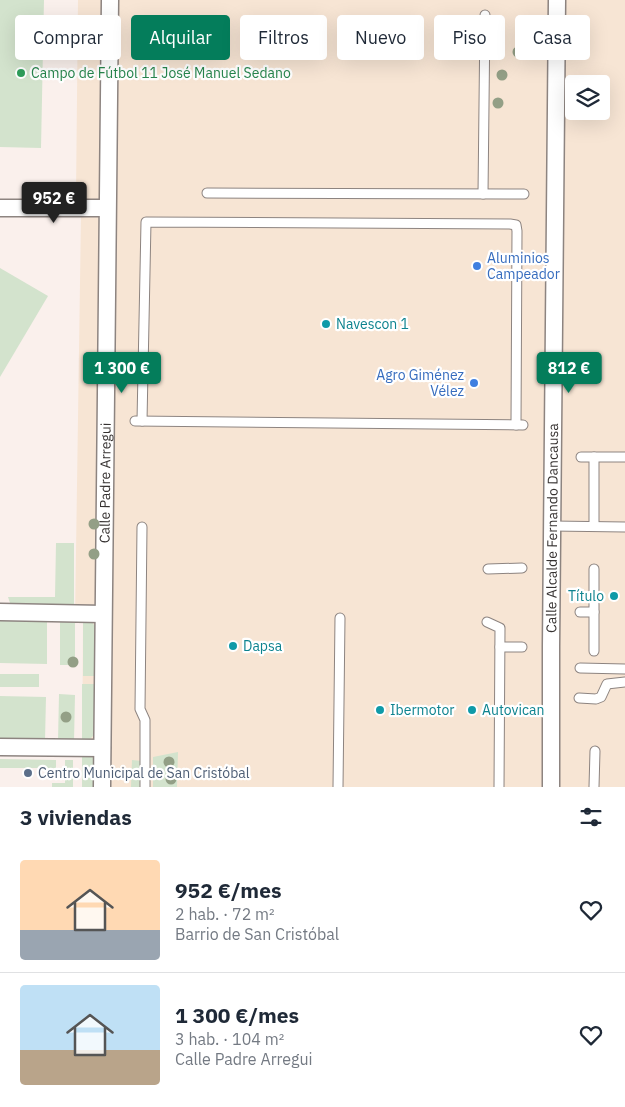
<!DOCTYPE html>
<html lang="es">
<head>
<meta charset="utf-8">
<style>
	:root { --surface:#fff; --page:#f6f6f7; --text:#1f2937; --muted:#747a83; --line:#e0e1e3; --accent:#047d5b }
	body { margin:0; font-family:"IBM Plex Sans",sans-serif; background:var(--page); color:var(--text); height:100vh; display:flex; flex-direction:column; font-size:19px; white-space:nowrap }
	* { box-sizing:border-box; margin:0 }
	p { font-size:16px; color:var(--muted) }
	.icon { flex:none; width:28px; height:28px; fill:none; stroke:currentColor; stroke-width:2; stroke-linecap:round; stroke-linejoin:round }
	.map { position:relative; height:787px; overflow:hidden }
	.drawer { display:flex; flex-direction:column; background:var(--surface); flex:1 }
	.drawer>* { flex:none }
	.guide { position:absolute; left:15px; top:15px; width:595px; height:45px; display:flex; gap:10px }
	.buttons { position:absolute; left:565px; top:75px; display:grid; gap:10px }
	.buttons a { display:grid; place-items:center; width:45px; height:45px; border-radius:5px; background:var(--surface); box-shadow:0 5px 20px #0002; font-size:25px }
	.price { position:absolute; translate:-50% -42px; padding:0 11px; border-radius:5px; background:var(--accent); color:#fff; font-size:16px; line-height:32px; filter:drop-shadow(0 1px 2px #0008) }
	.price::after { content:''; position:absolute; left:50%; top:30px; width:15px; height:11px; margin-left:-8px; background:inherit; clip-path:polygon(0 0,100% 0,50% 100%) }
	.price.on { background:#222; color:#fff }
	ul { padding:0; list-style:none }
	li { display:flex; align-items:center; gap:15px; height:125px; padding:0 20px }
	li+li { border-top:1px solid var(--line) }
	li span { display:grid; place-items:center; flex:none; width:140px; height:100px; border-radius:5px; color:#555 }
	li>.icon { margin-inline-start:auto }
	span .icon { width:60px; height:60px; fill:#fffc; stroke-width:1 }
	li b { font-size:21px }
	h2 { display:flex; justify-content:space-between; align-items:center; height:60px; padding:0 20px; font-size:21px }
	.pill { padding:0 18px; border-radius:5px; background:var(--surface); box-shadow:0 5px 20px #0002; font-size:18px; line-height:45px }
	.pill.on { background:var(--accent); color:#fff }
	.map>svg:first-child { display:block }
</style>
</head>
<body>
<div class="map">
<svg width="625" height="787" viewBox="0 0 625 787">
	<rect width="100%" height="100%" fill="#faf0ec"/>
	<path fill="#f7e5d4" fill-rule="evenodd" d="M78,0h547v787h-543l1,-166 -8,-1 6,-404 -5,-22zM574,84h27v27h-27z"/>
	<g fill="#d3e3cd">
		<path d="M0,0h44l-3,148 -41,-1z"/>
		<path d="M0,268l48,28 -48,81z"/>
		<path d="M56,543h18v63l-59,-1 -5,-2 -2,-6h47z"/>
		<rect x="60" y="620" width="15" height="45"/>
		<path d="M83,620l8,1 4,5 1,50h-13z"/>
		<path d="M0,621h47v43l-47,-1z"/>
		<rect x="0" y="674" width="39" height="13"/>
		<path d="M82,684h14l-1,50 -6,6 -7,2z"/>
		<path d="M59,694l16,1 -1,47 -16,-1z"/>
		<path d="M0,696l46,1 -1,44 -45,-1z"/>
		<path d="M178,752l-1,35h-24v-30z"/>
		<path d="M82,754l10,2 2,3 1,28h-13z"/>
		<path d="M0,759l56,1v8h-56z"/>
		<path d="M65,760h8v27h-21v-4h13z"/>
		<path d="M132,760l10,1v26h-11z"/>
	</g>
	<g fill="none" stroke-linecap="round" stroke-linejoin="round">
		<defs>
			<g id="service">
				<path d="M207,193l317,1"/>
				<path d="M483,194l2,-179"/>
				<path d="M135,421l388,4"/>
				<path d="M142,421l4,-199 364,2 6,1 1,6 -1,194"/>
				<path d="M581,457h44"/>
				<path d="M552,526l73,1"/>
				<path d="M594,526v-69"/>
				<path d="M142,527l-2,182 5,11v67"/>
				<path d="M488,569l34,-1"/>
				<path d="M580,612h14"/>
				<path d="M487,622l13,6 -1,159"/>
				<path d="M500,647h22"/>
				<path d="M594,651v-82"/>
				<path d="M580,668l45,1"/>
				<path d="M579,698l17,1 5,-2 6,-13 18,-2"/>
				<path d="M338,787l2,-169"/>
				<path d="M594,787l1,-36"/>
			</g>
			<g id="minor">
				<path d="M0,208h107"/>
				<path d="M0,612l103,2"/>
				<path d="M0,747l102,1"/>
				<path id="s1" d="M102,787l8,-787"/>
				<path id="s2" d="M551,787v-140l6,-647"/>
			</g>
		</defs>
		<use href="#service" stroke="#8d8480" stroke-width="11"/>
		<use href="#minor" stroke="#8d8480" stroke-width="19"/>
		<use href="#service" stroke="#fff" stroke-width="9"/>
		<use href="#minor" stroke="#fff" stroke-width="16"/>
	</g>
	<g fill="#939f86">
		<circle cx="518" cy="52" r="5.5"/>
		<circle cx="502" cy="75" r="5.5"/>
		<circle cx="498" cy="103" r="5.5"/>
		<circle cx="94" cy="524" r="5.5"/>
		<circle cx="94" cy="554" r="5.5"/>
		<circle cx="73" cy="662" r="5.5"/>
		<circle cx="66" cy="717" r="5.5"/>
		<circle cx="169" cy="762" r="5.5"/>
		<circle cx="171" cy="779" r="5.5"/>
	</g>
	<circle fill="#2e9e5b" stroke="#fff" stroke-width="2" cx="21" cy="73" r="5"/>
	<g fill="#3f7fe0" stroke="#fff" stroke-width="2">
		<circle cx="477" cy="266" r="5"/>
		<circle cx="474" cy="383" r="5"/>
	</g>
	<g fill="#0f9aa8" stroke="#fff" stroke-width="2">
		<circle cx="326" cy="324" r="5"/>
		<circle cx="614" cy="596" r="5"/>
		<circle cx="233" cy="646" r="5"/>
		<circle cx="380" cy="710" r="5"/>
		<circle cx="472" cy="710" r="5"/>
	</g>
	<circle fill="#5c6f8a" stroke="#fff" stroke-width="2" cx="28" cy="773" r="5"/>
	<g text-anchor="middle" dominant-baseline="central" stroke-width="4.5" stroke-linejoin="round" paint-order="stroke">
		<g font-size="14" fill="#27864d" stroke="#fff" text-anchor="start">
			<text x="31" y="73">Campo de Fútbol 11 José Manuel Sedano</text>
		</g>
		<g font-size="14" fill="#366cbe" stroke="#fff" text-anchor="start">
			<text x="487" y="258">Aluminios<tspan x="487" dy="16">Campeador</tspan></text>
			<text x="464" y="375" text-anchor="end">Agro Giménez<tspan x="464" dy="16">Vélez</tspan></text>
		</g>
		<g font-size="14" fill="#0d838f" stroke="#fff" text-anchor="start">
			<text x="336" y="324">Navescon 1</text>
			<text x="604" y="596" text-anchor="end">Título</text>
			<text x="243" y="646">Dapsa</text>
			<text x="390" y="710">Ibermotor</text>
			<text x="482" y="710">Autovican</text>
		</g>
		<g font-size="14" fill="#363231" stroke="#fff">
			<text stroke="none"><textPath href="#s1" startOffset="304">Calle Padre Arregui</textPath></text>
			<text stroke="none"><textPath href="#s2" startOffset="259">Calle Alcalde Fernando Dancausa</textPath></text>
		</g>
		<g font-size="14" fill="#4e5e75" stroke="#fff" text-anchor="start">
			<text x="38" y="773">Centro Municipal de San Cristóbal</text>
		</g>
	</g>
</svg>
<div class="buttons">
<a><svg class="icon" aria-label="layers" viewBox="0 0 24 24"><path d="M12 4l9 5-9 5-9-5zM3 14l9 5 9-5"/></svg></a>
</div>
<b class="price on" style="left:54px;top:224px">952 €</b>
<b class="price" style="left:122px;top:394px">1 300 €</b>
<b class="price" style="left:569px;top:394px">812 €</b>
<div class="guide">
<a class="pill">Comprar</a>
<a class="pill on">Alquilar</a>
<a class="pill">Filtros</a>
<a class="pill">Nuevo</a>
<a class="pill">Piso</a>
<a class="pill">Casa</a>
</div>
</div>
<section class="drawer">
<h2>3 viviendas<svg class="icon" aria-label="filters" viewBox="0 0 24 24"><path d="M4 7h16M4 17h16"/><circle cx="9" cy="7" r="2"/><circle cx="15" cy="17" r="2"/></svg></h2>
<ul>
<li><span style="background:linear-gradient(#ffd9b3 70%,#9aa5b1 0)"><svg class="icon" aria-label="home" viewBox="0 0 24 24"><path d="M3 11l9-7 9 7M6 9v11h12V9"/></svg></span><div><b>952 €/mes</b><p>2 hab. · 72 m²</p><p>Barrio de San Cristóbal</p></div><svg class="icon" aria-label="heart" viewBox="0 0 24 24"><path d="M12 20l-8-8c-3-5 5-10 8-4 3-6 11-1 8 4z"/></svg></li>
<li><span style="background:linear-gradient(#bfe0f5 65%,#b9a48a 0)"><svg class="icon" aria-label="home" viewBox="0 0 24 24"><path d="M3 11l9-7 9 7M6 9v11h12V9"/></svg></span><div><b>1 300 €/mes</b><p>3 hab. · 104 m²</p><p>Calle Padre Arregui</p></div><svg class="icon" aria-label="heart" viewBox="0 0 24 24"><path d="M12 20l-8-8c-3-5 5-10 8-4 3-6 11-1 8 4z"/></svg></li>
</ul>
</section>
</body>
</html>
